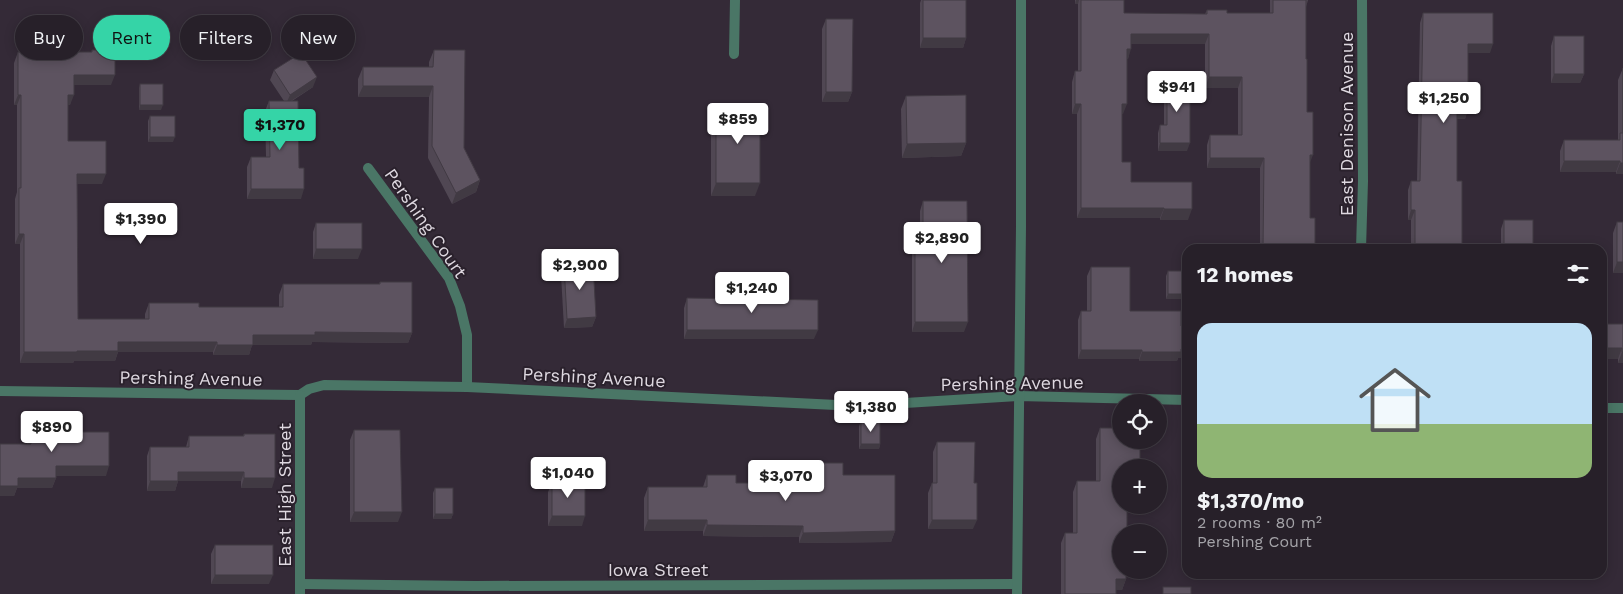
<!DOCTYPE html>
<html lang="en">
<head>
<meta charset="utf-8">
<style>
	:root { --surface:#272029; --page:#332d35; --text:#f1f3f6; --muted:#a4a3a8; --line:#433e46; --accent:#35d4a7 }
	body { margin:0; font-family:"Work Sans",sans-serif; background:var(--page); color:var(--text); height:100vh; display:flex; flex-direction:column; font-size:19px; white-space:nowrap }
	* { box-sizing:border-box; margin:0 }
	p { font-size:16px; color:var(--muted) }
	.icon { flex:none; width:28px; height:28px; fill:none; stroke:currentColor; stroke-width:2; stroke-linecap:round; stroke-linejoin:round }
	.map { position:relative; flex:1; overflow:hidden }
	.panel { position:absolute; left:1182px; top:244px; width:425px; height:335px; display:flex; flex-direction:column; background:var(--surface); border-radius:15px; box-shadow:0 2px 12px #0003,0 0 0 1px var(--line) }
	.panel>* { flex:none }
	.top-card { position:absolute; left:15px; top:15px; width:475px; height:45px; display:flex; gap:10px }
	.fabs { position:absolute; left:1112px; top:394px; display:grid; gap:10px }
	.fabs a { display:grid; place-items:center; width:55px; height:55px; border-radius:50%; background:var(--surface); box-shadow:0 2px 12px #0003,0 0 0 1px var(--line); font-size:25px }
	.price { position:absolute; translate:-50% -42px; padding:0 11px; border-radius:5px; background:#fff; color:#222; font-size:16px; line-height:32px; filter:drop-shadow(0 1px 2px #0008) }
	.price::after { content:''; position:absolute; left:50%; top:30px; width:15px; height:11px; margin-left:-8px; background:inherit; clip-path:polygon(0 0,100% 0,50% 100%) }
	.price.on { background:var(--accent); color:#111 }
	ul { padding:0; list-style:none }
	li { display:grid; align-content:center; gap:10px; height:265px; padding:0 15px }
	li span { display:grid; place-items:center; height:155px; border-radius:15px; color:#555 }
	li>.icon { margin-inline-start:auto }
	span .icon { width:90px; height:90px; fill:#fffc; stroke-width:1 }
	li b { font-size:21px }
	h2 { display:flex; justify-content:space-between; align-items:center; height:60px; padding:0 15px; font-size:21px }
	.chip { padding:0 18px; border-radius:22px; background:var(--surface); box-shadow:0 2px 12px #0003,0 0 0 1px var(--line); font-size:18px; line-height:45px }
	.chip.on { background:var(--accent); color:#111 }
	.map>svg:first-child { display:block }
</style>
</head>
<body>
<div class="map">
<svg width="1623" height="594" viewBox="0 0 1623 594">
	<rect width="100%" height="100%" fill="#342a37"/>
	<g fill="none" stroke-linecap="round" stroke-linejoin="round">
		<g stroke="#4a7666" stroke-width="10">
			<path d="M734,54l1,-54"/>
			<path d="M368,168l81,110 11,28 7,29v52"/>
			<path d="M1361,249l2,-68 -1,-181"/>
			<path d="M0,391l300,4 9,-6 15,-4 143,2 390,19 161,-10 170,4"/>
			<path d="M1602,408h21"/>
			<path d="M300,584l175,2 542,-2"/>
			<path d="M300,594v-199"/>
			<path d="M1017,594l4,-368v-226"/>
		</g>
	</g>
	<g fill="#504753">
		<path d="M921,0h45v38l-3,10h-43v-45z"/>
		<path d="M1075,0h49v13l81,1 2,-4 20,3h43v-13h38l-2,7v52l1,53 3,51v55l5,31h-55v-81h-53v-23l3,-10h28v-47h-33v-44h-74l-3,15h-1l-4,55h-1v48l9,20 57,38h-28v-2h-83v-104h-5v-32l3,-11h3v-67h-3z"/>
		<path d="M1423,13l67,40h-22v56l-3,10h-8v62l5,68h-51v-29h-3v-30l3,-9h6l3,-158z"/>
		<path d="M826,19l26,73 -4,10h-26v-73z"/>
		<path d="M1554,36l30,38 -4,9h-29v-37z"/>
		<path d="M92,50l19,35h-37l-4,20h-2v36l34,43h-25l1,135h67v-5l4,-11 50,4h80v-12l4,-11h96l1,-2 32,51 -4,10 -96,-1 -1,3h-59l-3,10h-36v-3h-95l-3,9h-41l-1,2h-53v-119h-5v-45l2,-7v-87h-3v-42l4,-11h73z"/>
		<path d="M434,50l30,98 16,32 -4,12 -24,12 -24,-46 1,-61h-71v-18l5,-12h66v-5z"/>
		<path d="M1623,68v106h-7v-2h-56v-21l4,-11h54v-60z"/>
		<path d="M274,70l39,17 -21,14 7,67 2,31h-54v-32l4,-10h15l-1,-46 4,-10h15l-14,-21z"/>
		<path d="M1167,79l20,72h-29v-18l2,-8h4v-38z"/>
		<path d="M140,84l21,26h-22v-22z"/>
		<path d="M906,96l60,47 -5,13 -59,2 -1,-49z"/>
		<path d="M716,107l39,89h-44v-76z"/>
		<path d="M150,116l23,26h-25v-21z"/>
		<path d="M923,201l41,131h-52v-85l3,-9h5v-27z"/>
		<path d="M1504,220l29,29h-32v-20z"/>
		<path d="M1617,222l6,51h-10v-40z"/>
		<path d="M316,223l42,36h-45v-27z"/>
		<path d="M564,265l32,52 -4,10 -28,1 -3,-53z"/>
		<path d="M1091,267l39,44 51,15 7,32h-10l-1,3h-38v-2h-61v-39l3,-9h6v-35z"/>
		<path d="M1168,271l20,28h-22v-23z"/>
		<path d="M687,298l127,41h-130v-31z"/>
		<path d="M1602,324h21v39h-5v-4h-16z"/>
		<path d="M861,421l19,23 -1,5h-20v-23z"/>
		<path d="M31,423l25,9 50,44h-50v2l-4,10h-35l-3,8h-14l27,-52v-11z"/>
		<path d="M1100,428l21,40 5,111 -4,11h-6v4h-55v-51l4,-10h8v-41l4,-11h19v-42z"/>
		<path d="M354,430l44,92h-48v-82z"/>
		<path d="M244,434l28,54h-31v-7h-63l-3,10h-28v-35l3,-9h36l3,-11h54z"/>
		<path d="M937,442l37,41 -1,46h-45v-36l4,-10h1v-31z"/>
		<path d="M803,463l40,12 52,56 -4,11 -92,1v-6l-96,-1v-5h-59v-33l4,-11h55l4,-12 29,8h63v-9z"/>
		<path d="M552,483l30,43h-34v-34z"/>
		<path d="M435,488l18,26 -2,5h-18v-26z"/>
		<path d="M215,545l54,39h-58v-30z"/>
	</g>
	<g fill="#413a43">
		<path d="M1076,0h3l-1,4h-3z"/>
		<path d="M1131,34h78l-4,10h-77z"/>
		<path d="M923,38h43l-3,10h-43z"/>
		<path d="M1468,44h25l-3,9h-25z"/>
		<path d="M1127,49h4l-3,10h-5z"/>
		<path d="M1554,74h30l-4,9h-29z"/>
		<path d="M74,75h41l-4,10h-41z"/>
		<path d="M317,77l-4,10 -27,17 4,-9z"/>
		<path d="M1209,77h33l-4,11h-33z"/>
		<path d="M363,86h70l-4,11h-71z"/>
		<path d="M826,92h26l-4,10h-26z"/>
		<path d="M18,95h3l-4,10h-3z"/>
		<path d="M68,95h6l-4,10h-6z"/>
		<path d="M1075,104h6l-4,10h-5z"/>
		<path d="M1122,104h5l-4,10h-4z"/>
		<path d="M140,105h23l-2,5h-22z"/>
		<path d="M1457,109h11l-3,10h-12z"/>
		<path d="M150,137h25l-2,5h-25z"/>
		<path d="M966,143l-5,13 -59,2 5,-14z"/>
		<path d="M1160,143h30l-3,8h-29z"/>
		<path d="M1310,155h3l-4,10z"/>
		<path d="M1210,158h54l-4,10h-53z"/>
		<path d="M1564,161h56l-4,11h-56z"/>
		<path d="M1620,163h3v11h-7z"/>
		<path d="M77,174h29l-4,10h-29z"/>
		<path d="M480,180l-4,12 -24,12 4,-11z"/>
		<path d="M716,183h44l-5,13h-44z"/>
		<path d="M251,189h53l-3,10h-54z"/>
		<path d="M1081,208h83l-4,10h-83z"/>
		<path d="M1164,209h28l-4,11h-28z"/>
		<path d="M1411,210h4l-4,10h-3z"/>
		<path d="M19,234h5l-4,10h-5z"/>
		<path d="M316,249h46l-4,10h-45z"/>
		<path d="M1617,262h6v11h-10z"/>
		<path d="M1168,294h20v5h-22z"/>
		<path d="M596,317l-4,10 -28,1 3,-9z"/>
		<path d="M915,322h53l-4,10h-52z"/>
		<path d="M687,330h131l-4,9h-130z"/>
		<path d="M315,332l97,1 -4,10 -96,-1 -1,3h-59l-3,10h-36l4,-10 36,-10z"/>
		<path d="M118,342h99l-4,10h-95l-3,9h-41l-1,2h-53l4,-11 53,-1z"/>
		<path d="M1602,348h20l-4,11h-16z"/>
		<path d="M1181,349h7v9h-10l-1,3h-38l3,-9z"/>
		<path d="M1081,350h61l-3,9h-61z"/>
		<path d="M1622,352h1v11h-5z"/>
		<path d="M861,444h19l-1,5h-20z"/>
		<path d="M1127,464h13l-1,4h-13z"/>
		<path d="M56,466h53l-3,10h-54z"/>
		<path d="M178,472h66l-3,9h-63l-3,10h-28l3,-10z"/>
		<path d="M18,478h38l-4,10h-35l-3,8h-14v-10z"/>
		<path d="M244,478h31l-3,10h-31z"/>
		<path d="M354,512h48l-4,10h-48z"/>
		<path d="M435,514h18l-2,5h-18z"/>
		<path d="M552,516h33l-3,10h-34z"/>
		<path d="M648,520h59l-4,11h-59z"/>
		<path d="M932,520h45l-4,9h-45z"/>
		<path d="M707,525l96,1 -4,11 -96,-1z"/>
		<path d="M895,531l-4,11 -92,1 4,-10z"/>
		<path d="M1481,574h23l-2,5h-23z"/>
		<path d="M215,575h58l-4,9h-58z"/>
		<path d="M1116,579h10l-4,11h-10z"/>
	</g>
	<g fill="#5d5360" stroke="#413a43">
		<rect x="923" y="0" width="43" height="38"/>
		<path d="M1081,0h43v13l83,1v-4h20v3h46v-13h33v59h1v53h6v43h-3v63h5v31h-52l1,-91h-54v-23h32v-58h-33v-43h-78v15h-4v55h-5v58h9v20h61v27h-28v-1h-83v-104h-6v-33h6z"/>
		<path d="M1423,13h70v31h-25v65h-11v72h5v68h-47v-39h-4v-29h9z"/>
		<path d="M826,19h27l-1,73h-26z"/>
		<rect x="1554" y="36" width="30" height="38"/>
		<path d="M92,50h23v25h-41v20h-6v46h38v33h-29l1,145h71v-16h50v4h84v-23h97v-2h32v51l-97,-1v3h-62v10h-36v-3h-99v9h-41v1h-53v-118h-5v-46h2v-93h-3v-43h74z"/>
		<path d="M434,50h31l-1,98 16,32 -24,13 -24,-47 1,-60h-70v-19h70z"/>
		<path d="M301,53l16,24 -27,18 -16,-25z"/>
		<path d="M1623,68v95h-3v-2h-56v-21h56v-7h3z"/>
		<path d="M1167,79h23v64h-30v-18h7z"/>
		<rect x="140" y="84" width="23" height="21"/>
		<path d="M966,95v48l-59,1 -1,-48z"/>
		<path d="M269,101h29l1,67h5v21h-53v-32h19z"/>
		<rect x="716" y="107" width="44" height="76"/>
		<rect x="150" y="116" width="25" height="21"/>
		<path d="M923,201h44l1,121h-53v-84h8z"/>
		<rect x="1504" y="220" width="29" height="29"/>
		<rect x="1617" y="222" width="6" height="40"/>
		<rect x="316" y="223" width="46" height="26"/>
		<path d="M593,263l3,54 -29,2 -3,-54z"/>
		<path d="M1091,267h39v44h51v15h7v23h-7v3h-39v-2h-61v-39h10z"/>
		<rect x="1168" y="271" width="20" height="23"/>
		<path d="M687,298l131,2v30h-131z"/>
		<path d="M1602,324h21v28h-1v-4h-20z"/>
		<rect x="861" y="421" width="19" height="23"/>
		<path d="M31,423h25v9h53v34h-53v12h-38v8h-18v-42h31z"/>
		<path d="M1100,428h21v12h19v24h-13v4h-6v37h6v27h-6v38h5v9h-10v15h-51v-61h12v-52h23z"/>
		<path d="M354,430h46l2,82h-48z"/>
		<path d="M244,434h31v44h-31v-6h-66v9h-28v-34h39v-11h55z"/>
		<path d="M937,442h38l-1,41h3v37h-45v-37h5z"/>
		<path d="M803,463h40v12h52v56l-92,2v-7l-96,-1v-5h-59v-33h59v-12h29v8h67z"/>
		<rect x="552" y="483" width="33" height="33"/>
		<rect x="435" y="488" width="18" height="26"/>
		<rect x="215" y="545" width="58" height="30"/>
		<rect x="1163" y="587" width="28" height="7"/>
	</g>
	<g text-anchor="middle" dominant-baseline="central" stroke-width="4" stroke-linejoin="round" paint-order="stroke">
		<g font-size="18" fill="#ded8e0" stroke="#2a212c">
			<text transform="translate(1346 124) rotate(-90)">East Denison Avenue</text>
			<text transform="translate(426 223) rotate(55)">Pershing Court</text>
			<text transform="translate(594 377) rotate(3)">Pershing Avenue</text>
			<text transform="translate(191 378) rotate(1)">Pershing Avenue</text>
			<text transform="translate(1012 383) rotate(-1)">Pershing Avenue</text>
			<text transform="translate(284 495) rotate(-90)">East High Street</text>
			<text x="658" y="569">Iowa Street</text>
		</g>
	</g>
</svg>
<div class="fabs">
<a><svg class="icon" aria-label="locate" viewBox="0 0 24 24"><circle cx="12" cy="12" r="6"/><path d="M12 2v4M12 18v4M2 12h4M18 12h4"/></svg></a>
<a>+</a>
<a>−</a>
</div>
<b class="price" style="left:1177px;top:113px">$941</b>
<b class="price" style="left:1444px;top:124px">$1,250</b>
<b class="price" style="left:738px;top:145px">$859</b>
<b class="price on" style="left:280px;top:151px">$1,370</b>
<b class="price" style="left:141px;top:245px">$1,390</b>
<b class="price" style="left:942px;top:264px">$2,890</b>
<b class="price" style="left:580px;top:291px">$2,900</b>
<b class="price" style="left:752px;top:314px">$1,240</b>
<b class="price" style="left:871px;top:433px">$1,380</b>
<b class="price" style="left:52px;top:453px">$890</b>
<b class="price" style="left:568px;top:499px">$1,040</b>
<b class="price" style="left:786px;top:502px">$3,070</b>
<div class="top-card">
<a class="chip">Buy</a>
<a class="chip on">Rent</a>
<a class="chip">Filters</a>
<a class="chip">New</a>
</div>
<section class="panel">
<h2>12 homes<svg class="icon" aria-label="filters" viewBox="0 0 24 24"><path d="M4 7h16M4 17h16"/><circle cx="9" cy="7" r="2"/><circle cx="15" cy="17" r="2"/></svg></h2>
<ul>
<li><span style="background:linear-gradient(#bfe0f5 65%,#8fb573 0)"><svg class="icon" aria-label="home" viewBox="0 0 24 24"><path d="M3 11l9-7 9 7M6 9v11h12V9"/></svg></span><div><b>$1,370/mo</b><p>2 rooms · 80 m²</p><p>Pershing Court</p></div></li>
</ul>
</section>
</div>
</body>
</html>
